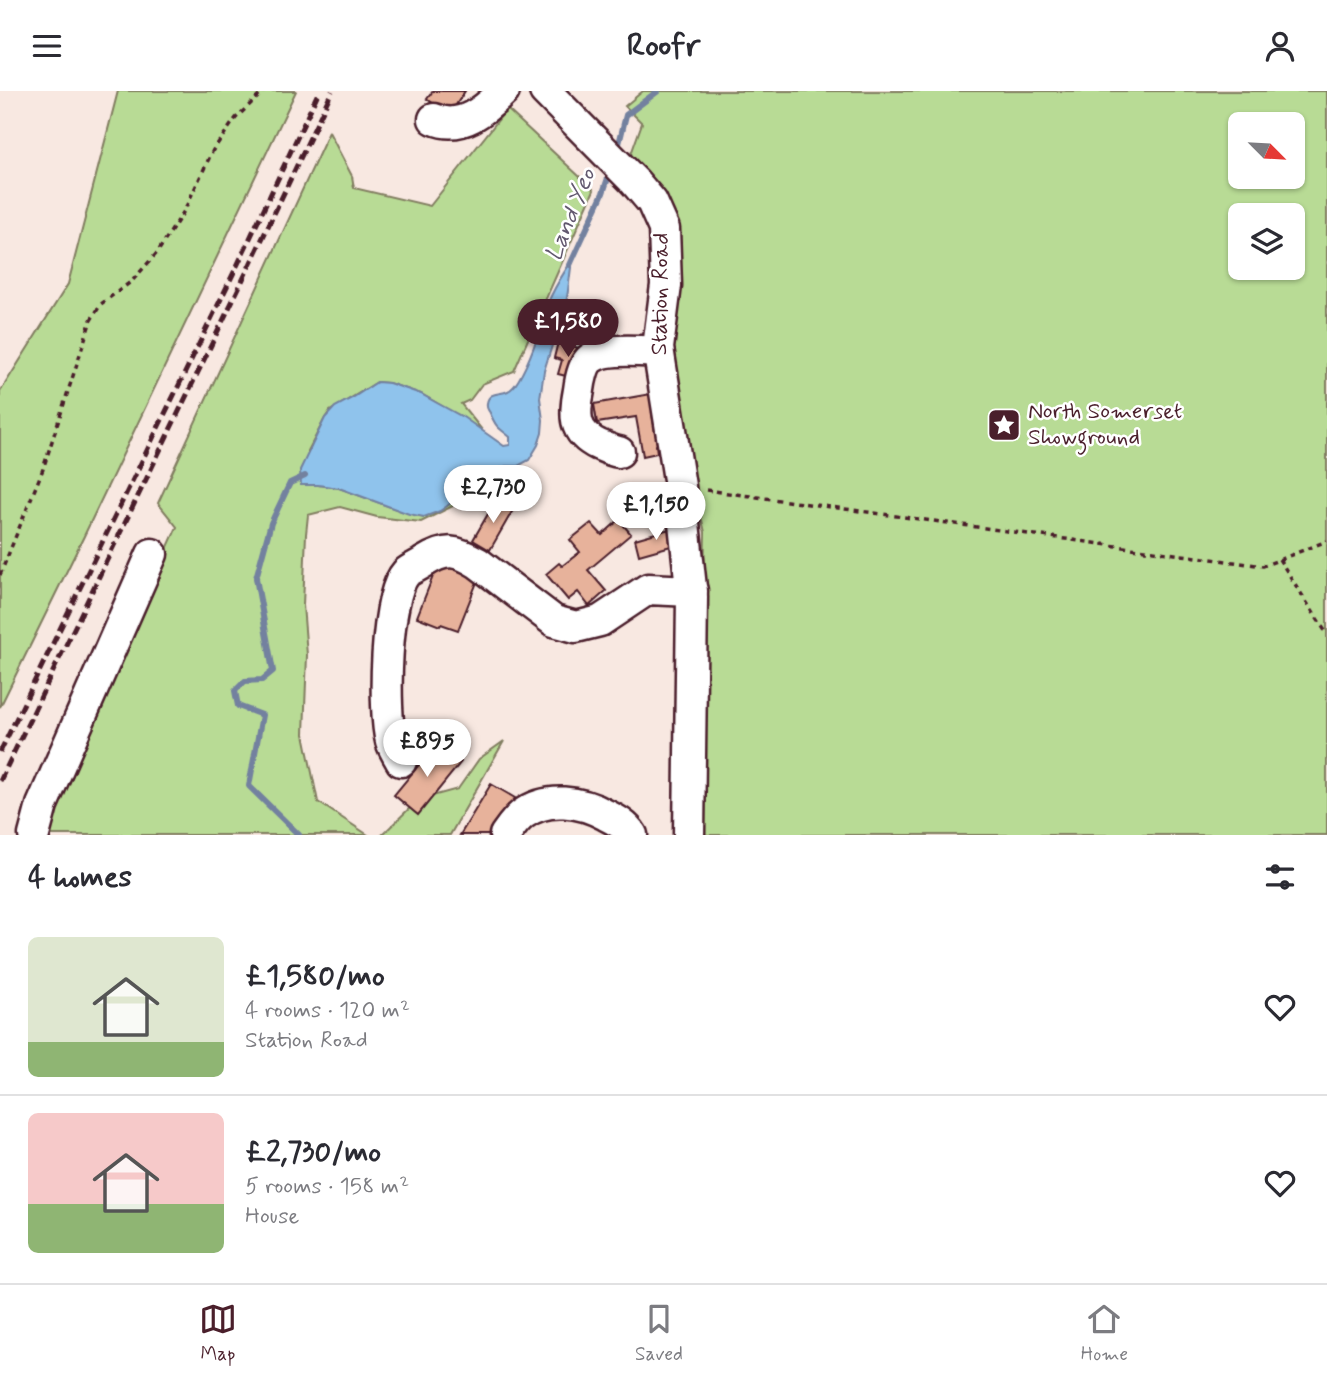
<!DOCTYPE html>
<html lang="en">
<head>
<meta charset="utf-8">
<style>
	:root { --surface:#fff; --page:#f7f7f7; --text:#2b2b33; --muted:#7c7c81; --line:#e1e1e2; --accent:#4a1f2b }
	body { margin:0; font-family:Mynerve,sans-serif; background:var(--page); color:var(--text); height:100vh; display:flex; flex-direction:column; font-size:26px; white-space:nowrap }
	* { box-sizing:border-box; margin:0 }
	p { font-size:23px; color:var(--muted) }
	.icon { flex:none; width:38px; height:38px; fill:none; stroke:currentColor; stroke-width:2; stroke-linecap:round; stroke-linejoin:round }
	.map { position:relative; height:744px; overflow:hidden }
	.sheet { display:flex; flex-direction:column; background:var(--surface); flex:1 }
	.sheet>* { flex:none }
	.needle { width:46px; rotate:114deg }
	.buttons { position:absolute; left:1228px; top:21px; display:grid; gap:14px }
	.buttons a { display:grid; place-items:center; width:77px; height:77px; border-radius:10px; background:var(--surface); box-shadow:0 2px 5px #0004; font-size:35px }
	.price { position:absolute; translate:-50% -60px; padding:0 16px; border-radius:24px; background:#fff; color:#222; font-size:23px; line-height:46px; filter:drop-shadow(0 2px 4px #0008) }
	.price::after { content:''; position:absolute; left:50%; top:42px; width:21px; height:16px; margin-left:-10px; background:inherit; clip-path:polygon(0 0,100% 0,50% 100%) }
	.price.current { background:var(--accent); color:#fff }
	ul { padding:0; list-style:none }
	li { display:flex; align-items:center; gap:21px; height:175px; padding:0 28px }
	li+li { border-top:2px solid var(--line) }
	li span { display:grid; place-items:center; flex:none; width:196px; height:140px; border-radius:10px; color:#555 }
	li>.icon { margin-inline-start:auto }
	span .icon { width:84px; height:84px; fill:#fffc; stroke-width:1 }
	li b { font-size:30px }
	h2 { display:flex; justify-content:space-between; align-items:center; height:84px; padding:0 28px; font-size:30px }
	header { display:flex; justify-content:space-between; align-items:center; height:91px; padding:0 28px; background:var(--surface); font-size:32px; font-weight:800 }
	.tab-bar { display:flex; justify-content:space-around; align-items:center; height:98px; border-top:2px solid var(--line); background:var(--surface); font-size:19px; color:var(--muted) }
	.tab-bar a { display:grid; justify-items:center; gap:4px }
	.tab-bar .current { color:var(--accent) }
	.map>svg:first-child { display:block }
</style>
</head>
<body>
<header><svg class="icon" aria-label="menu" viewBox="0 0 24 24"><path d="M4 6h16M4 12h16M4 18h16"/></svg>Roofr<svg class="icon" aria-label="person" viewBox="0 0 24 24"><circle cx="12" cy="8" r="4"/><path d="M4 21q1-7 8-7t8 7"/></svg></header>
<div class="map">
<svg width="1327" height="744" viewBox="0 0 1327 744">
	<rect width="100%" height="100%" fill="#f8e8e1"/>
	<filter id="ink" filterUnits="userSpaceOnUse"><feTurbulence type="fractalNoise" baseFrequency=".0143" numOctaves="2"/><feDisplacementMap in="SourceGraphic" scale="14" xChannelSelector="R" yChannelSelector="G"/><feConvolveMatrix kernelMatrix="1 2 1 2 8 2 1 2 1" color-interpolation-filters="sRGB"/></filter>
	<g filter="url(#ink)">
		<g fill="#b8db95" stroke="#817d60" stroke-width="2" fill-rule="evenodd">
			<path d="M118,0h178l-212,445 -84,171v-315l68,-108z"/>
			<path d="M643,0h684v744h-628l6,-303 -16,-62 -17,-89 -1,-81 8,-73 -22,-40 -27,-30 12,-34 -17,-17zM1241,33h52v53h-52zM1241,124h52v53h-52z"/>
			<path d="M507,18l87,81 -80,181 -32,13 -12,16 -9,4 21,26 -45,-27 -16,-9 -32,-11 -12,-1 -47,29 -5,7 -17,33v34h10l21,3 60,22 25,7 16,-6 16,-12 1,5 -36,18 -44,-5 -37,-10 -32,8 -2,19 -3,71 4,50 -3,79 14,68 50,33h-326l7,-25 128,-283 -19,-24 171,-371 23,44 2,12 76,18z"/>
			<path d="M504,650l-54,94h-68l36,-35 40,-11 21,-30z"/>
		</g>
		<path fill="#8fc3ec" stroke="#73819f" stroke-width="2" d="M572,169l-5,38 -23,73 -4,27 3,22 -1,13 -4,12 -9,15 -11,6h-12l-35,13 -15,20 -9,7 -7,5 -16,6 -15,-3 -70,-26 -21,-3h-17l-1,-15 25,-52 10,-11 19,-10 23,-15 12,1 32,11 16,9 26,14 41,29 6,-1v-8c-12,-10 -13,-8 -20,-24 -2,-4 -4,-4 -3,-10 2,-12 13,-8 21,-12 6,-3 8,-7 11,-12 14,-24 21,-51 29,-76 6,-16 16,-30 24,-43z"/>
		<g fill="none" stroke-linecap="round" stroke-linejoin="round">
			<g stroke="#73819f" stroke-width="6">
				<path d="M617,61l9,-37 32,-24"/>
				<path d="M570,174l33,-72 8,-24"/>
				<path d="M299,744l-50,-49 13,-71 -24,-9 -3,-15 10,-10 17,-1 11,-9 -17,-93 15,-55 19,-40 15,-7"/>
			</g>
		</g>
		<g fill="#e7b29b" stroke="#4a1f2b" stroke-width="2">
			<path d="M433,0h32l-15,23 -23,-15z"/>
			<path d="M558,251l24,7 -8,29 -16,-4 4,-14 -8,-2z"/>
			<path d="M651,303l3,19h-2l5,31 -1,1 1,8 -14,3 -7,-39 -39,6 -3,-19z"/>
			<path d="M496,409l17,10 -23,40 -17,-10z"/>
			<path d="M619,429l12,14 -43,36 18,21 -17,15 -11,-14 -10,8 -22,-26 13,-11 3,3 18,-14 -10,-12 21,-17 11,12z"/>
			<path d="M673,437l5,16 -39,11 -4,-16z"/>
			<path d="M439,470l40,16 -21,53 -17,-6 -1,2 -23,-9z"/>
			<path d="M437,652l24,19 -43,53 -24,-20z"/>
			<path d="M491,693l24,14 -22,37h-33z"/>
		</g>
		<g fill="none" stroke-linecap="round" stroke-linejoin="round">
			<defs>
				<g id="minor">
					<path d="M545,0l90,91 17,20 12,27 2,56 -8,63 22,138 12,111 -3,238"/>
					<path d="M434,28c27,12 51,-9 70,-28"/>
					<path d="M619,361c-7,-1 -13,-4 -20,-7 -26,-12 -25,-30 -20,-55 1,-8 4,-24 10,-30 13,-13 52,-9 69,-8"/>
					<path d="M401,670c-3,-6 -8,-13 -10,-20 -8,-30 -6,-145 15,-168 4,-4 13,-7 18,-11 23,-14 32,-12 54,1l76,58 22,6 24,-6 48,-32 44,2"/>
					<path d="M34,744l8,-30 110,-251"/>
					<path d="M505,744c5,-7 11,-16 18,-21 24,-18 58,-13 83,1 10,5 20,10 26,20"/>
				</g>
			</defs>
			<use href="#minor" stroke="#4a1f2b" stroke-width="35"/>
			<g stroke="#4a1f2b" stroke-width="3.5" stroke-dasharray="5 5" stroke-linecap="butt">
				<path d="M706,399l557,76 64,-25"/>
				<path d="M1279,468l48,75"/>
				<path d="M0,484l43,-106 48,-149 10,-16 31,-23 25,-28 27,-42 29,-61 23,-32 28,-27"/>
			</g>
			<use href="#minor" stroke="#fff" stroke-width="30"/>
			<g stroke="#4a1f2b" stroke-width="5" stroke-dasharray="10 5" stroke-linecap="butt">
				<path d="M0,661l237,-486 82,-175"/>
				<path d="M0,690l247,-510 85,-180"/>
			</g>
		</g>
	</g>
	<defs>
		<symbol id="sight-square" viewBox="-11 -11 22 22"><rect x="-9" y="-9" width="18" height="18" rx="4" fill="#4a1f2b" stroke="#fff"/><path d="M0-6L1.8-2.2L6-1.7L2.9 1.2L3.7 5.4L0 3.3L-3.7 5.4L-2.9 1.2L-6-1.7L-1.8-2.2Z" fill="#fff"/></symbol>
	</defs>
	<g fill-rule="evenodd">
		<use href="#sight-square" x="985" y="315" width="38" height="38"/>
	</g>
	<g text-anchor="middle" dominant-baseline="central" stroke-width="5" stroke-linejoin="round" paint-order="stroke">
		<g font-size="23" fill="#4a1f2b" stroke="#fff">
			<text transform="translate(661 203) rotate(-89)">Station Road</text>
		</g>
		<g font-size="23" fill="#4a1f2b" stroke="#fff" text-anchor="start">
			<text x="1028" y="321">North Somerset<tspan x="1028" dy="26">Showground</tspan></text>
		</g>
		<g font-size="24" font-style="italic" fill="#62586f" stroke="#fff">
			<text transform="translate(571 124) rotate(-68)">Land Yeo</text>
		</g>
	</g>
</svg>
<div class="buttons">
<a><svg class="needle" viewBox="-14 -14 28 28"><path d="M0-13l5 13h-10z" fill="#e53935"/><path d="M0 13l5-13h-10z" fill="#7c7c81"/></svg></a>
<a><svg class="icon" aria-label="layers" viewBox="0 0 24 24"><path d="M12 4l9 5-9 5-9-5zM3 14l9 5 9-5"/></svg></a>
</div>
<b class="price current" style="left:568px;top:268px">£1,580</b>
<b class="price" style="left:493px;top:434px">£2,730</b>
<b class="price" style="left:656px;top:451px">£1,150</b>
<b class="price" style="left:427px;top:688px">£895</b>
</div>
<section class="sheet">
<h2>4 homes<svg class="icon" aria-label="filters" viewBox="0 0 24 24"><path d="M4 7h16M4 17h16"/><circle cx="9" cy="7" r="2"/><circle cx="15" cy="17" r="2"/></svg></h2>
<ul>
<li><span style="background:linear-gradient(#dfe7d0 75%,#8fb573 0)"><svg class="icon" aria-label="home" viewBox="0 0 24 24"><path d="M3 11l9-7 9 7M6 9v11h12V9"/></svg></span><div><b>£1,580/mo</b><p>4 rooms · 120 m²</p><p>Station Road</p></div><svg class="icon" aria-label="heart" viewBox="0 0 24 24"><path d="M12 20l-8-8c-3-5 5-10 8-4 3-6 11-1 8 4z"/></svg></li>
<li><span style="background:linear-gradient(#f6c9c9 65%,#8fb573 0)"><svg class="icon" aria-label="home" viewBox="0 0 24 24"><path d="M3 11l9-7 9 7M6 9v11h12V9"/></svg></span><div><b>£2,730/mo</b><p>5 rooms · 158 m²</p><p>House</p></div><svg class="icon" aria-label="heart" viewBox="0 0 24 24"><path d="M12 20l-8-8c-3-5 5-10 8-4 3-6 11-1 8 4z"/></svg></li>
</ul>
</section>
<nav class="tab-bar">
<a class="current"><svg class="icon" aria-label="map" viewBox="0 0 24 24"><path d="M3 6l6-2 6 2 6-2v14l-6 2-6-2-6 2zM9 4v14M15 6v14"/></svg>Map</a>
<a><svg class="icon" aria-label="saved" viewBox="0 0 24 24"><path d="M7 4h10v16l-5-4-5 4z"/></svg>Saved</a>
<a><svg class="icon" aria-label="home" viewBox="0 0 24 24"><path d="M3 11l9-7 9 7M6 9v11h12V9"/></svg>Home</a>
</nav>
</body>
</html>
